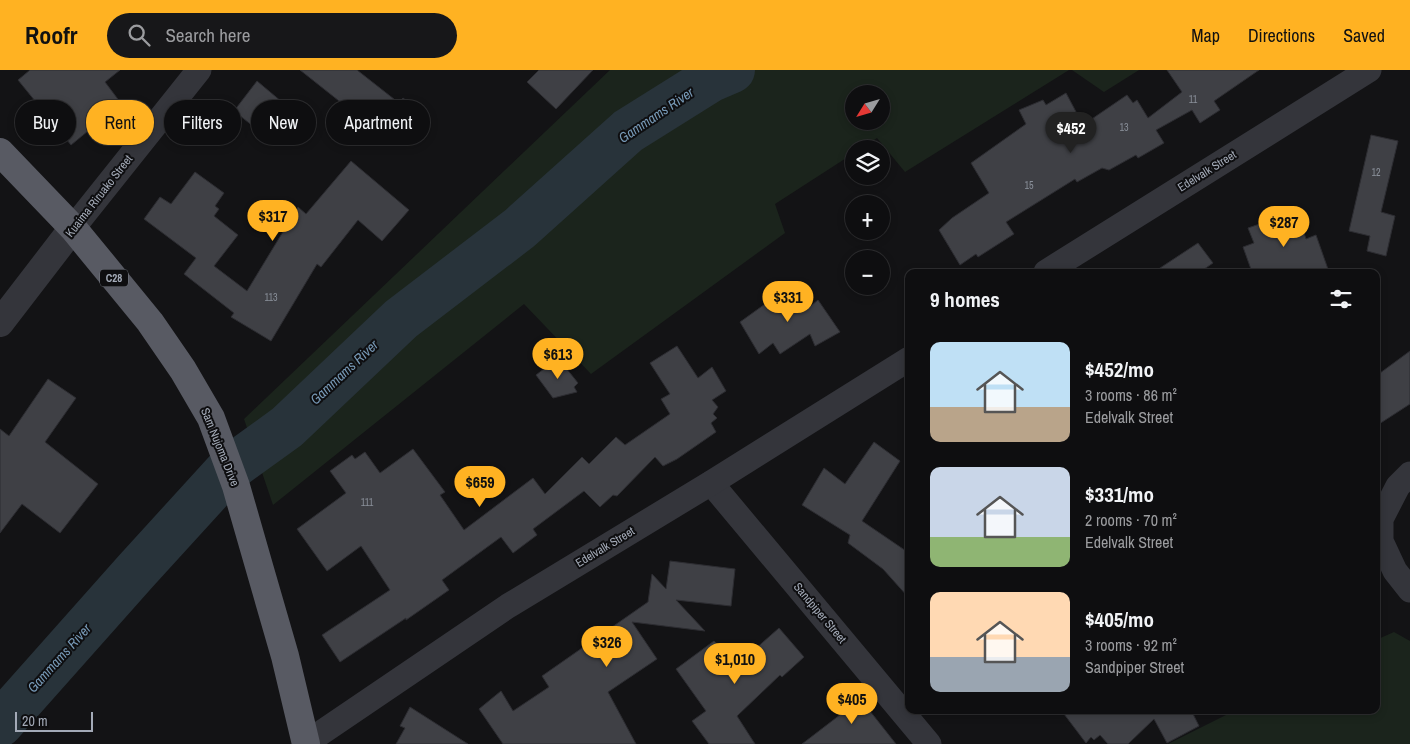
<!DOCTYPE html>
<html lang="en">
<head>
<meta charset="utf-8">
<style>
	:root { --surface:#0e0e10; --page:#171719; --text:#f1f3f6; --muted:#9b9c9f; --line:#2e2e30; --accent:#ffb222 }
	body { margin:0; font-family:"Archivo Narrow",sans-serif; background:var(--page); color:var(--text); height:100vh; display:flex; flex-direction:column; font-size:19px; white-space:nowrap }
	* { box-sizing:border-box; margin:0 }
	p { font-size:16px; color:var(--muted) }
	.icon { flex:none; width:28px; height:28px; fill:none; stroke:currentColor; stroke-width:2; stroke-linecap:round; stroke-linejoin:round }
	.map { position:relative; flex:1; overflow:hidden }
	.sheet { position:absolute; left:905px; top:199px; width:475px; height:445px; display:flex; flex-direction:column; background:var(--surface); border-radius:10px; box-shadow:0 2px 8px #0003,0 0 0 1px var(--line) }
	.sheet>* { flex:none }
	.hud { position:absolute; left:15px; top:30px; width:475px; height:45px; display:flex; gap:10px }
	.needle { width:32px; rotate:233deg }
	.buttons { position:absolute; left:845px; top:15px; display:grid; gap:10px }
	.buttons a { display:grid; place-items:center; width:45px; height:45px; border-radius:50%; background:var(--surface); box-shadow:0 2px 8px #0003,0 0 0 1px var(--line); font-size:25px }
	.scale { position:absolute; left:15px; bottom:12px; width:78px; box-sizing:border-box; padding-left:5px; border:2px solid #a3aab7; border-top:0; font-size:14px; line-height:18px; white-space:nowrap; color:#a3aab7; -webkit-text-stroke:4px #0e0e10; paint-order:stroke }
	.price { position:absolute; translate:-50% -42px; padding:0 11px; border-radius:18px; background:var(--accent); color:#111; font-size:16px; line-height:32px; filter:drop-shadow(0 1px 2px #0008) }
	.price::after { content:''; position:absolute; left:50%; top:30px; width:15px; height:11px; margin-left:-8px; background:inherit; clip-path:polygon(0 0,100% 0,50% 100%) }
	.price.active { background:#222; color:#fff }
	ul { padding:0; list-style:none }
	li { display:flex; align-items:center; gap:15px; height:125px; padding:0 25px }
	li span { display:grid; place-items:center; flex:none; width:140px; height:100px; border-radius:10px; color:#555 }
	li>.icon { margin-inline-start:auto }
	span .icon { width:60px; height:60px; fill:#fffc; stroke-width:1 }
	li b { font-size:21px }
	h2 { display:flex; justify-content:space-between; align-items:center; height:60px; padding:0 25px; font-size:21px }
	.pill { padding:0 18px; border-radius:22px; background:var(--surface); box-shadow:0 2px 8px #0003,0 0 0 1px var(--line); font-size:18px; line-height:45px }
	.pill.active { background:var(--accent); color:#111 }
	header { display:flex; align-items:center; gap:30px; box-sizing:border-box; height:70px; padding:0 25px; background:var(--accent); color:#111 }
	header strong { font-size:24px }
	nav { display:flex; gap:28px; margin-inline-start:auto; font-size:18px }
	.search { width:350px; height:45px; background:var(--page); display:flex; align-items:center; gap:12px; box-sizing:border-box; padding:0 18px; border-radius:28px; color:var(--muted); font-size:19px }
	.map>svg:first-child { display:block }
</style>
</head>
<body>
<header>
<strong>Roofr</strong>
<div class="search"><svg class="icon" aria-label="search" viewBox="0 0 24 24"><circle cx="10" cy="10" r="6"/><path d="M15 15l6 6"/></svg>Search here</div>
<nav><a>Map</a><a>Directions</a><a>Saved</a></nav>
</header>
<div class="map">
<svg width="1410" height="674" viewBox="0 0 1410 674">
	<rect width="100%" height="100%" fill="#131315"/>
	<g fill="#1b241c" fill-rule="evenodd">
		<path d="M610,0h459l-164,102 -28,-34 -16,11h-7v4l-79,51 10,29 -194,141 -67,-70 -251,201 -29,-86zM854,24h27v27h-27z"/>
		<path d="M1072,0h67l-35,22z"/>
		<path d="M1394,562l16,9v103h-242l68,-34h140v-70z"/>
	</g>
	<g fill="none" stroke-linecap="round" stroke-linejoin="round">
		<path stroke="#28333a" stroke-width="46" d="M0,654l136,-153 93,-102 58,-42 114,-108 119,-91 108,-97 83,-52 21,-9"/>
	</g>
	<g fill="#3f4045" stroke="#2d2d32">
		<path d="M30,0h90l-15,12 15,20 -28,22 2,2 -23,19 -53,-65z"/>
		<path d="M300,0h57l42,33 4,-5 23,18 -21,28 -42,-34 -5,6z"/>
		<path d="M539,0h54l-37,39 -29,-27z"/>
		<path d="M1167,0h92l-45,31 6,9 -20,13 -8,-13 -36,20 8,13 -26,15 -2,-3 -27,15 -7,-2 -25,14 -2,-3 -69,43 8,12 -36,23 -2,-3 -16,11 -21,-35 13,-12 37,-25 -18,-30 55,-39 -7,-14 24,-10 3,5 20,-12 17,32 44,-30 6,8 4,-3 11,18 34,-26z"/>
		<path d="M257,11l38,32 -22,29 -39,-31z"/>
		<path d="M1371,65l27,6 -17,71 14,4 -9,40 -19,-5 3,-15 -21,-5z"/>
		<path d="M351,91l58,49 -27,31 -24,-21 -37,47 -4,-3 -46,77 -40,-24 3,-4 -50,-39 12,-16 -52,-39 16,-22 11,7 24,-32 29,21 -9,13 4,3 -5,7 24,19 -24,31 33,25 51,-84 8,7z"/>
		<path d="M1297,141l9,28 10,-4 13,37h-77l-9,-25 11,-4 -6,-15z"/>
		<path d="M1198,173l15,20 -13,9h-46z"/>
		<path d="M793,214l15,24 10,-8 22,32 -25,14 -5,-12 -30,20 -7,-11 -14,11 -19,-32z"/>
		<path d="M677,276l21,32 14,-11 14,24 -14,9 6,7 -5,7 4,4 -6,5 5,9 -39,27 -14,7 -8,-9 -38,39 -4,-1 -13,12 -16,-16 -51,38 4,6 -24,18 -12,-16 -59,43 7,10 -43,30v-2l-66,44 -18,-27 68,-45 -29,-44 -34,25 -30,-42 49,-36 -16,-22 22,-16 3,4 10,-7 15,21 33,-24 32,43 -5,3 24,35 69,-52 12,16 37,-37 7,7 27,-27 9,8 45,-31 -9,-15 9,-5 -20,-31z"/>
		<path d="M1410,281v53l-34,22v-50z"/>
		<path d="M558,288l20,25 -4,4 3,5 -24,6 -17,-23z"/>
		<path d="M48,309l28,19 -31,44 53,42 -38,49 -38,-29 -22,29v-104l9,7z"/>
		<path d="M874,372l26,19 -38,60 47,32v45l-26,-29 -35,-26 2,-8 -48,-30 22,-37 21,16z"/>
		<path d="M670,491l65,8 -4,37 -55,-6 29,31 -73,-9 25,37 -49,33 28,52h-133l-24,-35 22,-18 12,20 36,-24 -7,-11 106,-74 4,-28 14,15z"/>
		<path d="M779,558l25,29 -22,20 -2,-2 -43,41 18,28h-46l-17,-23 14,-10 -30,-42 38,-28 23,24z"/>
		<path d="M851,617l45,57h-94l43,-33 -9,-12z"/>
		<path d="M410,637l58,37h-72l9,-16 -5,-2z"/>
		<path d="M1061,640h130l8,16 -32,17 -13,-24 -26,25h-20l-8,-9 -6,5 -3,-3 -5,6z"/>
	</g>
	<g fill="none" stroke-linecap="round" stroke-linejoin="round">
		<g stroke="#34353b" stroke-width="25">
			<path d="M73,158l126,-158"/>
			<path d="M1046,202l323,-202"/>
			<path d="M1410,404l-12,12 -17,33v22l14,30 15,19"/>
			<path d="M711,413l218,261"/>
			<path d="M306,673l202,-137 203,-123 198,-124"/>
		</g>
		<path stroke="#34353b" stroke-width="28" d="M0,253l73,-95"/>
		<path stroke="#585a63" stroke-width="28" d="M0,82l73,76 77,94 33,48 28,48 25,68 23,80 26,90 21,88"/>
	</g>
	<g text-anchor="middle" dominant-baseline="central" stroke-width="4" stroke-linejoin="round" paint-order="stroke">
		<g font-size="10" fill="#8a909a">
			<text x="1193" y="29">11</text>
			<text x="1124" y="57">13</text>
			<text x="1376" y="102">12</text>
			<text x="1029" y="115">15</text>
			<text x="271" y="227">113</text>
			<text x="367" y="432">111</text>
		</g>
		<rect fill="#0e0e10" stroke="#767b85" stroke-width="1" x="100" y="199.5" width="28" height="17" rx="4"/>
		<g font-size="11" font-weight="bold" fill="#a3aab7">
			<text x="114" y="208">C28</text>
		</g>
		<g font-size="12" fill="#a3aab7" stroke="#0e0e10">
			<text transform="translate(1207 101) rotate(-32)">Edelvalk Street</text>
			<text transform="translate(99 126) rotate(-52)">Kuaima Riruako Street</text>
			<text transform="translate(220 377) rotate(68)">Sam Nujoma Drive</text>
			<text transform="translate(605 477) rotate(-31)">Edelvalk Street</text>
			<text transform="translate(820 543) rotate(50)">Sandpiper Street</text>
		</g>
		<g font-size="14" font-style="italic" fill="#7799b6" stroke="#0e0e10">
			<text transform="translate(656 45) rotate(-34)">Gammams River</text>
			<text transform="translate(344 302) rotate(-43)">Gammams River</text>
			<text transform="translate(59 588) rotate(-48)">Gammams River</text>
		</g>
	</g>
</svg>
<div class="buttons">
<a><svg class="needle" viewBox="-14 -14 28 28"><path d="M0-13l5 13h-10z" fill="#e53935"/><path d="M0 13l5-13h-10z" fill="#9b9c9f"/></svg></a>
<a><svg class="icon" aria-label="layers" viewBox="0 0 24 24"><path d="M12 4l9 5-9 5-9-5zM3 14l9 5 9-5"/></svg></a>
<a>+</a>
<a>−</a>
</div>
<div class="scale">20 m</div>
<b class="price active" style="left:1071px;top:84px">$452</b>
<b class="price" style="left:273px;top:172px">$317</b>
<b class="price" style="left:1284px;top:178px">$287</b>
<b class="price" style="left:788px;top:253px">$331</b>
<b class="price" style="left:558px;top:310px">$613</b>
<b class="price" style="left:480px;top:438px">$659</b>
<b class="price" style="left:607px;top:598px">$326</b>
<b class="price" style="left:735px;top:615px">$1,010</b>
<b class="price" style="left:852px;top:655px">$405</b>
<div class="hud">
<a class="pill">Buy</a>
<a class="pill active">Rent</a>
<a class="pill">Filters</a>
<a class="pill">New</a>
<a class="pill">Apartment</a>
</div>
<section class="sheet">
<h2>9 homes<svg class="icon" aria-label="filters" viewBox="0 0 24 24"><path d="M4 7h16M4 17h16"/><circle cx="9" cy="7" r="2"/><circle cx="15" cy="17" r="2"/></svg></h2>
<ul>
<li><span style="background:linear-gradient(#bfe0f5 65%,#b9a48a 0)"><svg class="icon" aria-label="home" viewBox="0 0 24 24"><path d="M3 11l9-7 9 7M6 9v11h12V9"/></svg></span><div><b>$452/mo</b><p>3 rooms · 86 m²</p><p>Edelvalk Street</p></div></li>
<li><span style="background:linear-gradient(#c9d6e8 70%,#8fb573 0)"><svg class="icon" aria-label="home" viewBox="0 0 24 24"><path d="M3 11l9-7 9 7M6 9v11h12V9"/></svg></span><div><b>$331/mo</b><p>2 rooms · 70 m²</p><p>Edelvalk Street</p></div></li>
<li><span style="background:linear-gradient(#ffd9b3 65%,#9aa5b1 0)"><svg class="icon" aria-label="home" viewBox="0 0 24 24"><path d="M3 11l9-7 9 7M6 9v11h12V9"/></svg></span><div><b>$405/mo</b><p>3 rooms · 92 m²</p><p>Sandpiper Street</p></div></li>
</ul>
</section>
</div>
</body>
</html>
